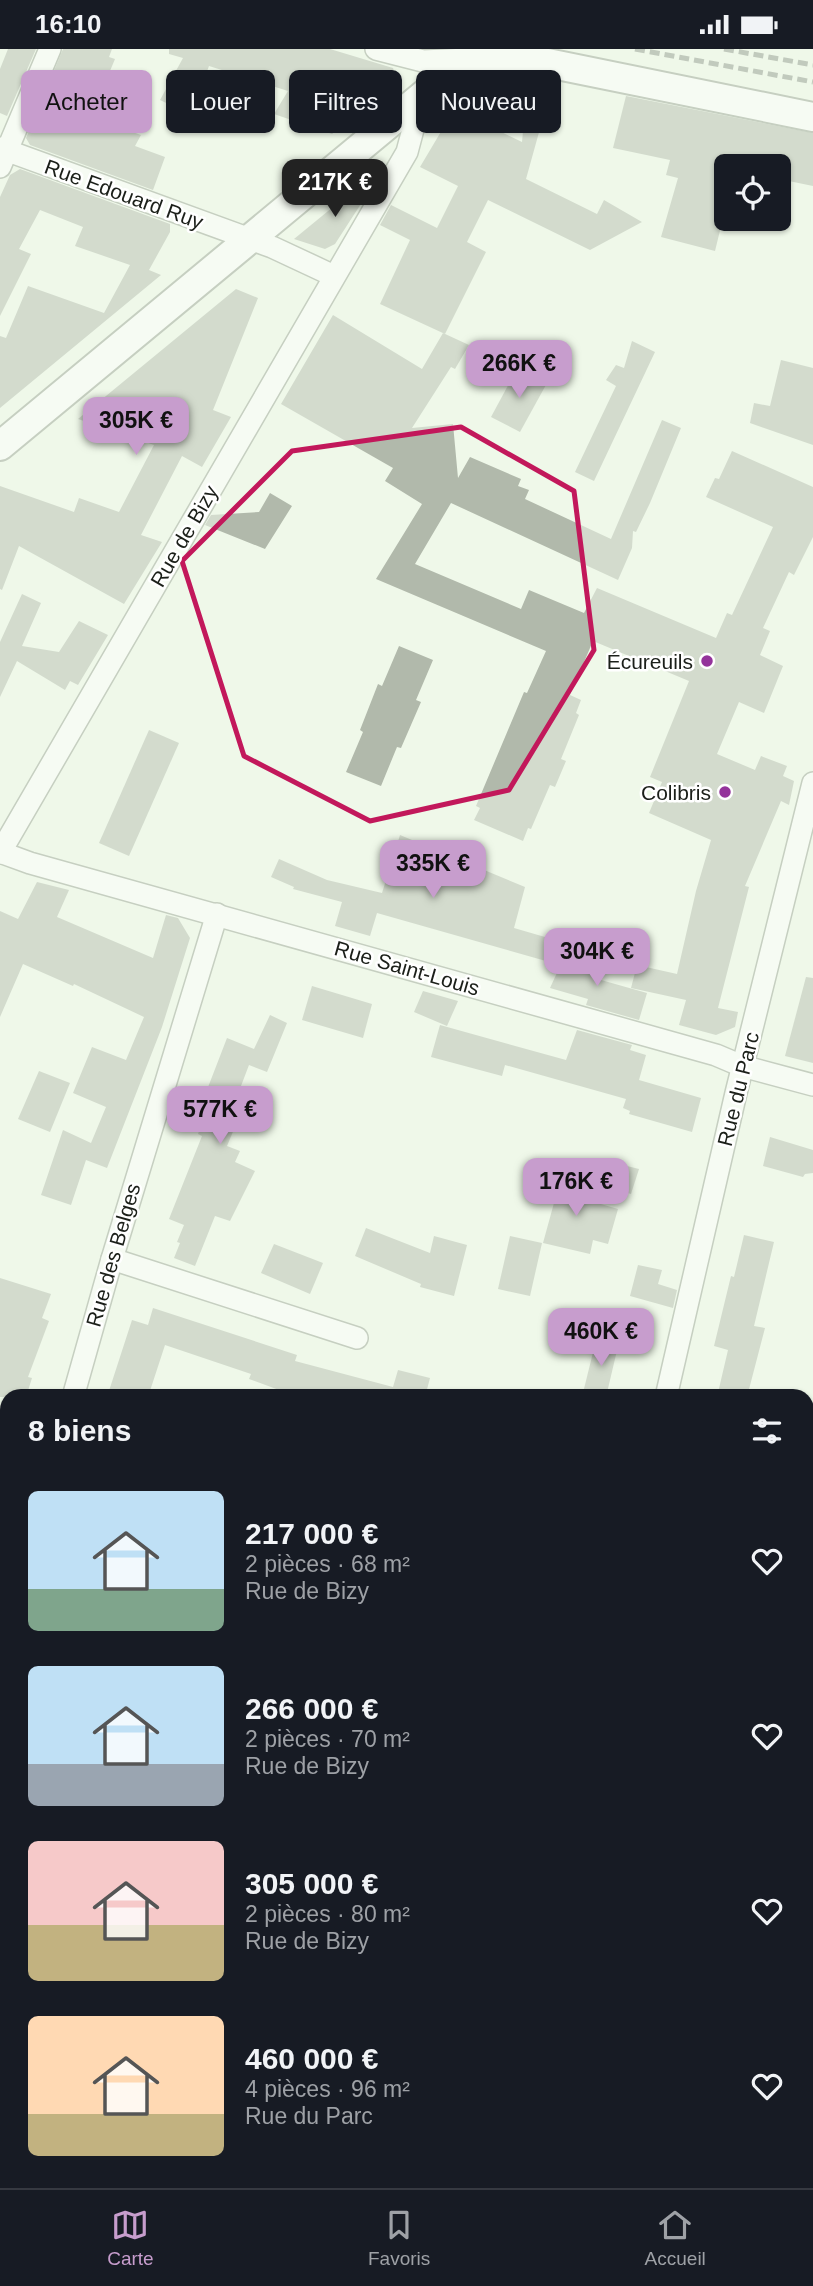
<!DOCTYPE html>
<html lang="fr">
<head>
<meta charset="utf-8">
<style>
	:root { --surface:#171b24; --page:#20242c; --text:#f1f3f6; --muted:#9ea1a6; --line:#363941; --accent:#c79dcd }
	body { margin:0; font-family:Arial,sans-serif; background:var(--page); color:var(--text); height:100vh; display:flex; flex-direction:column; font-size:26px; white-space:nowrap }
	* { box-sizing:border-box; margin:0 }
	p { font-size:23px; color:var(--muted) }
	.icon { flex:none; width:38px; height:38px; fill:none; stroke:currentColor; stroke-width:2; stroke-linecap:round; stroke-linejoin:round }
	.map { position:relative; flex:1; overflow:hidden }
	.panel { position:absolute; left:0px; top:1340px; width:814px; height:800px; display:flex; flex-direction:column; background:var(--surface); border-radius:21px 21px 0 0; box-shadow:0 2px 5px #0004 }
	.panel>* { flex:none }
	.hud { position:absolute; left:21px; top:21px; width:772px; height:63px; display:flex; gap:14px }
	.buttons { position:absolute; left:714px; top:105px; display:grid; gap:14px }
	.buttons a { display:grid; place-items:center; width:77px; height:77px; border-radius:10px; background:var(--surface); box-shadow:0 2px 5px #0004; font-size:35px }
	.price { position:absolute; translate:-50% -60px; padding:0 16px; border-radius:14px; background:var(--accent); color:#111; font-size:23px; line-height:46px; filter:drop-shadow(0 2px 4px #0008) }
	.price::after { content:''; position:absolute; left:50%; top:42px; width:21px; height:16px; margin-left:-10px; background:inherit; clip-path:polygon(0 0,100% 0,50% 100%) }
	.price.selected { background:#222; color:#fff }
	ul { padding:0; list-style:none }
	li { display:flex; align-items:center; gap:21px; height:175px; padding:0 28px }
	li span { display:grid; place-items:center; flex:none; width:196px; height:140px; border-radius:10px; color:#555 }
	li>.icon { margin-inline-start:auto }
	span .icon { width:84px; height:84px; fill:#fffc; stroke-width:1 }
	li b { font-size:30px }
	h2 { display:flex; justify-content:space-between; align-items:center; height:84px; padding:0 28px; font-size:30px }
	.tag { padding:0 24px; border-radius:10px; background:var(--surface); box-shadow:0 2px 5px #0004; font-size:24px; line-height:63px }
	.tag.selected { background:var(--accent); color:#111 }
	.status { display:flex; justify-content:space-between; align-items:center; height:49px; padding:0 35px; background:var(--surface); direction:ltr }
	.status svg { height:19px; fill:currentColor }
	.menu { display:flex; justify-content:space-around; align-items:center; height:98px; border-top:2px solid var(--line); background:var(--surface); font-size:19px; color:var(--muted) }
	.menu a { display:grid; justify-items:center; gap:4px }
	.menu .selected { color:var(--accent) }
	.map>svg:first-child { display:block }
</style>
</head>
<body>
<div class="status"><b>16:10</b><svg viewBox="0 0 49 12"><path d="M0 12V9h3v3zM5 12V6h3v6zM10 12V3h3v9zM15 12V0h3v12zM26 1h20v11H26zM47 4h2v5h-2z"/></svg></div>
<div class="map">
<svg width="813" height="2139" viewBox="0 0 813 2139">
	<rect width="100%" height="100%" fill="#eff8e9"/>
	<g fill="#b1b9ab">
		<path d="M8,0h28l-29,67 -7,-3v-44z"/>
		<path d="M63,0h49l-3,8 6,2 -18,43 14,1 -7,19 37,13 -6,11 30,11 -12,33 -123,-45 -4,-7z"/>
		<path d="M169,0h161l63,19 4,13 -65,53 -58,-20 14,-23 -79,-25 -18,49 -31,-15 23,-42 -14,-4z"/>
		<path d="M528,28l25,5 -27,97 71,35 7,-14 38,22 -52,28 -102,-50 -21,42 19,10 -41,82 -65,-30 30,-64 -30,-15 11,-20 46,23 21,-42 -38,-19 35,-59 26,-1 -6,12 47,23z"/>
		<path d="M626,47l187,37v53l-34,-7v-13h-53v40l-11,45 -54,-14 17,-59 -12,-3 4,-15 -57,-12z"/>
		<path d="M20,120l150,55v8l-21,38 12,5 -161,133v-72l6,2 22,-52 76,27 26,-48 -55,-19 8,-19 -43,-17 -21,39 12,5 -31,62v-119l10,-22z"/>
		<path d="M372,126l2,2 -9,15 3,1 -33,51 -10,5 -31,-10z"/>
		<path d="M236,240l22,9 -45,112 18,7 -29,50 -20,-11 -41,79 21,7 -38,62 -105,-58 -17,44 -2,-1v-103l74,26 5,-14 40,14 35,-67 -76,-26z"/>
		<path d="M333,266l89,54 21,-36 26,12 -14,24 -4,-2 -39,61 41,-4 5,54 12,-21 51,22 -3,7 11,4 -4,9 86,40 51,-119 19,8 -31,75 -14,29 -3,-1 -1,17 -14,32 -167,-77 -36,61 106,45 8,-19 55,23 13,-25 119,50 11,-25 5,2 41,-88 -67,-30 9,-19 4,1 13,-28 81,36v50l-19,38 -5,-3 -26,56 7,3 -10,24 23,11 -19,47 -25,-11 -22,52 38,16 6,-14 26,10 -4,10 11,5 -5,24 -8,-4 -36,85 4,1 -31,121 20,4 -3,15 -19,8 -37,-10 7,-25 -55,-12 6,-23 40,9 19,-83 15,-51 -62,-27 13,-31 -12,-5 39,-96 -96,-40 -23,54 11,5 -5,13 3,2 -18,44 5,2 -11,26 -5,-2 -19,44 -3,-1 -5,13 -49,-21 6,-12 -4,-2 48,-114 3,1 19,-42 -170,-72 46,-75 -37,-23 8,-13 -112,-64z"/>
		<path d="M632,292l23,11 -61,129 -19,-9 41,-86 -10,-6 10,-15 8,3z"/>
		<path d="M781,311l32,8v77l-63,-22 4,-20 16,3z"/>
		<path d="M518,318l29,16 -27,49 -29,-15z"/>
		<path d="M270,444l22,13 -27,43 -60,-24 6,-10 48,-3z"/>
		<path d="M22,545l19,9 -19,43 37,6 20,-31 29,14 -30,50 -8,-4 -5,9 -48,-29 -17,36v-55z"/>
		<path d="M399,597l34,14 -17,40 5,2 -20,46 -4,-1 -16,39 -35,-14 17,-40 -3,-2 18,-46 4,2z"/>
		<path d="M149,681l30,13 -50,113 -30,-13z"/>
		<path d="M400,786l125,52 -11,41 55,16 -9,21 -183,-52 -7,23 -35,-10 7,-24 -49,-13 1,-2 -23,-10 8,-18 48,21 55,13z"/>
		<path d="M37,833l32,8 -12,27 96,41 13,-43 12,3 12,20 -28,89 -55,141 -21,-8 -15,45 -30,-10 22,-65 28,13 15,-36 -33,-14 19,-46 34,13 18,-43 -70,-33 -1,2 -50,-22 -23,53v-106l18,8z"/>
		<path d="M566,904l24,7 11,20 46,13 -8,27 -53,-15 2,-6 -38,-11z"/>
		<path d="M806,928l7,1v85l-28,-7z"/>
		<path d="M312,937l60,18 -9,34 -61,-18z"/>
		<path d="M423,942l35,10 -11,25 -33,-14z"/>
		<path d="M270,966l17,8 -20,49 -18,-7 -16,42 9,3 -15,36 13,5 -5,11 20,9 -25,50 -15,-5 -20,50 -21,-8 6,-15 -3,-1 7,-17 -15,-6 33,-83 -4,-2 14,-36 -7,-3 22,-57 27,11z"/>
		<path d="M440,976l126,35 11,-30 55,15 -2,5 16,5 -7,25 62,18 -9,34 -63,-18 1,-3 -7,-3 3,-9 -121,-34 -3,11 -71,-19z"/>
		<path d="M39,1022l31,12 -20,49 -32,-13z"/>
		<path d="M770,1088l43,13v23l-8,1 -2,3 -40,-11z"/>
		<path d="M615,1114l24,6 -8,25 -23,-7z"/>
		<path d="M548,1120l20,6 -5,18 55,16 -10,35 -15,-4 -3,14 -47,-11 14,-51 -15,-5z"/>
		<path d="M366,1179l64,25 4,-17 33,9 -13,51 -34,-9 1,-3 -66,-28z"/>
		<path d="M744,1186l30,7 -20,84 11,2 -18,69h-30l11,-47 -14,-4 17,-70 3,1z"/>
		<path d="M510,1187l32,7 -12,53 -32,-7z"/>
		<path d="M274,1195l49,19 -13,31 -49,-21z"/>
		<path d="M638,1216l24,5 -4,14 19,6 -4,18 -43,-12z"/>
		<path d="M0,1229l51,16 -9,24 7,3 -21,56 4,1 -6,19h-26z"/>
		<path d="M153,1259l144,47 -2,6 98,26 5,-17 32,8 -5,19h-127l-49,-18 2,-5 -86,-29 -17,52h-41l25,-77 16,5z"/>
		<path d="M597,1287l22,6 -13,55h-24z"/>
	</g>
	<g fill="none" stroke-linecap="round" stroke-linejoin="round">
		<defs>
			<g id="street">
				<path d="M376,0l47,12 44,-2"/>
				<path d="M0,99l272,99 62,29"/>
				<path d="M0,118l50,-118"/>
				<path d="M0,803l30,11 686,192 26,11 71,19"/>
				<path d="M0,804l407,-701 9,-34 -5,-12"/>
				<path d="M112,1210l245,79"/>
				<path d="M73,1348l39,-138 105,-345"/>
				<path d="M666,1348l70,-304 77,-310"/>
				<path d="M0,1378l7,2"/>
				<path d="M0,1582l7,-22"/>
				<path d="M807,1662l6,2"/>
				<path d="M471,2139l1,-6"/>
			</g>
			<path id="secondary" d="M0,397l467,-387 51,-2 295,60"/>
		</defs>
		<use href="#street" stroke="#959e90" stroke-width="24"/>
		<use href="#secondary" stroke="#959e90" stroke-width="32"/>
		<use href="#street" stroke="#fff" stroke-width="21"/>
		<use href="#secondary" stroke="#fff" stroke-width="28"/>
		<g stroke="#8b9287" stroke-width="5" stroke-dasharray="10 5" stroke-linecap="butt">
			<path d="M635,0l178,33"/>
			<path d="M724,0l89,16"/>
		</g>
	</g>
	<path d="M0 0H813V2139H0ZM461,378l113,64 20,159 -85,140 -139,31 -126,-65 -62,-195 110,-110z" fill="#eff8e9" fill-opacity=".55" fill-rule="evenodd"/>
	<path fill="none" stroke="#c2185b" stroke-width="5" stroke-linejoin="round" d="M461,378l113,64 20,159 -85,140 -139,31 -126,-65 -62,-195 110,-110z"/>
	<g fill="#94339b" stroke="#fff" stroke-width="2.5">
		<circle cx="707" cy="612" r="7"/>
		<circle cx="725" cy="743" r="7"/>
	</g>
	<g text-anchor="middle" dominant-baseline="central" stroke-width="5" stroke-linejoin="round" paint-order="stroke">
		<g font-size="21" fill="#1b1f19" stroke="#fff">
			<text transform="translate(124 145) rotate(20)">Rue Edouard Ruy</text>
			<text transform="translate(184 487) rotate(-60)">Rue de Bizy</text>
			<text transform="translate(407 919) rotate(16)">Rue Saint-Louis</text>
			<text transform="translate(738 1040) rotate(-76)">Rue du Parc</text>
			<text transform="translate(113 1206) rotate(-74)">Rue des Belges</text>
		</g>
		<g font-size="21" fill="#1b1f19" stroke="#fff" text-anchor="end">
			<text x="693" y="612">Écureuils</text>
			<text x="711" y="743">Colibris</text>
		</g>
	</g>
</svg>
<div class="buttons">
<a><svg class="icon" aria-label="locate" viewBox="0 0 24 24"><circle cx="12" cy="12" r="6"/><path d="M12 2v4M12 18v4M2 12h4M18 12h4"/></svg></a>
</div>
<b class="price selected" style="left:335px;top:170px">217K €</b>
<b class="price" style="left:519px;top:351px">266K €</b>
<b class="price" style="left:136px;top:408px">305K €</b>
<b class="price" style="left:433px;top:851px">335K €</b>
<b class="price" style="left:597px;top:939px">304K €</b>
<b class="price" style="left:220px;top:1097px">577K €</b>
<b class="price" style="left:576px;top:1169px">176K €</b>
<b class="price" style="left:601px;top:1319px">460K €</b>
<div class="hud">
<a class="tag selected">Acheter</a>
<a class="tag">Louer</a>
<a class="tag">Filtres</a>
<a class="tag">Nouveau</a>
</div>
<section class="panel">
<h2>8 biens<svg class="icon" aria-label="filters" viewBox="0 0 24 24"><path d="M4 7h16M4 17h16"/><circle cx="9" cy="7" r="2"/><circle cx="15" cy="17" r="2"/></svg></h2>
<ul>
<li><span style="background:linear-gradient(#bfe0f5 70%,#7fa58c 0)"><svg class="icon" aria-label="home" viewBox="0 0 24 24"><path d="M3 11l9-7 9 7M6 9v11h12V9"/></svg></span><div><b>217 000 €</b><p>2 pièces · 68 m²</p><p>Rue de Bizy</p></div><svg class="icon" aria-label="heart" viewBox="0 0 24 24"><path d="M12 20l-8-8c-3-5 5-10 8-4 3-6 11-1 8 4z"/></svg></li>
<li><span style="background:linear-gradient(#bfe0f5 70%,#9aa5b1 0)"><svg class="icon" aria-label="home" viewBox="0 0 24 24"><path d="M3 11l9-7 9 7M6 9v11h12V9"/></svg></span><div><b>266 000 €</b><p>2 pièces · 70 m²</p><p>Rue de Bizy</p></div><svg class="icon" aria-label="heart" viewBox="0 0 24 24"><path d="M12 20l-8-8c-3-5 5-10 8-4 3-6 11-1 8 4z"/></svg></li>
<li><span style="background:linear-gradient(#f6c9c9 60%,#c2b280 0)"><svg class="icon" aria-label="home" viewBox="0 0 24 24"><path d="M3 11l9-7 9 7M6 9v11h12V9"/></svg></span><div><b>305 000 €</b><p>2 pièces · 80 m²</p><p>Rue de Bizy</p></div><svg class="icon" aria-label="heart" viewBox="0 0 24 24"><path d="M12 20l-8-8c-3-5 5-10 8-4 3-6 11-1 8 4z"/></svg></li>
<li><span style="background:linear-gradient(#ffd9b3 70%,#c2b280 0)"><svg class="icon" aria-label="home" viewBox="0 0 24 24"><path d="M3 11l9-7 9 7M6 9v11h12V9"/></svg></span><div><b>460 000 €</b><p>4 pièces · 96 m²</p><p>Rue du Parc</p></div><svg class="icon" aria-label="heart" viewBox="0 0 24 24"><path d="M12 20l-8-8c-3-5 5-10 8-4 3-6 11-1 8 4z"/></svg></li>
</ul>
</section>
</div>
<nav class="menu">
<a class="selected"><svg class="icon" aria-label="map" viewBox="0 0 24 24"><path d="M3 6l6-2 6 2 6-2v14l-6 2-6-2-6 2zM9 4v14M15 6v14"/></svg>Carte</a>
<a><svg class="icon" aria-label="saved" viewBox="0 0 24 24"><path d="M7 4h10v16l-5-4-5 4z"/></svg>Favoris</a>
<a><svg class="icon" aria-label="home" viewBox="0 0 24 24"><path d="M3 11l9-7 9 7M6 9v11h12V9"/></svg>Accueil</a>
</nav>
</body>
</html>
